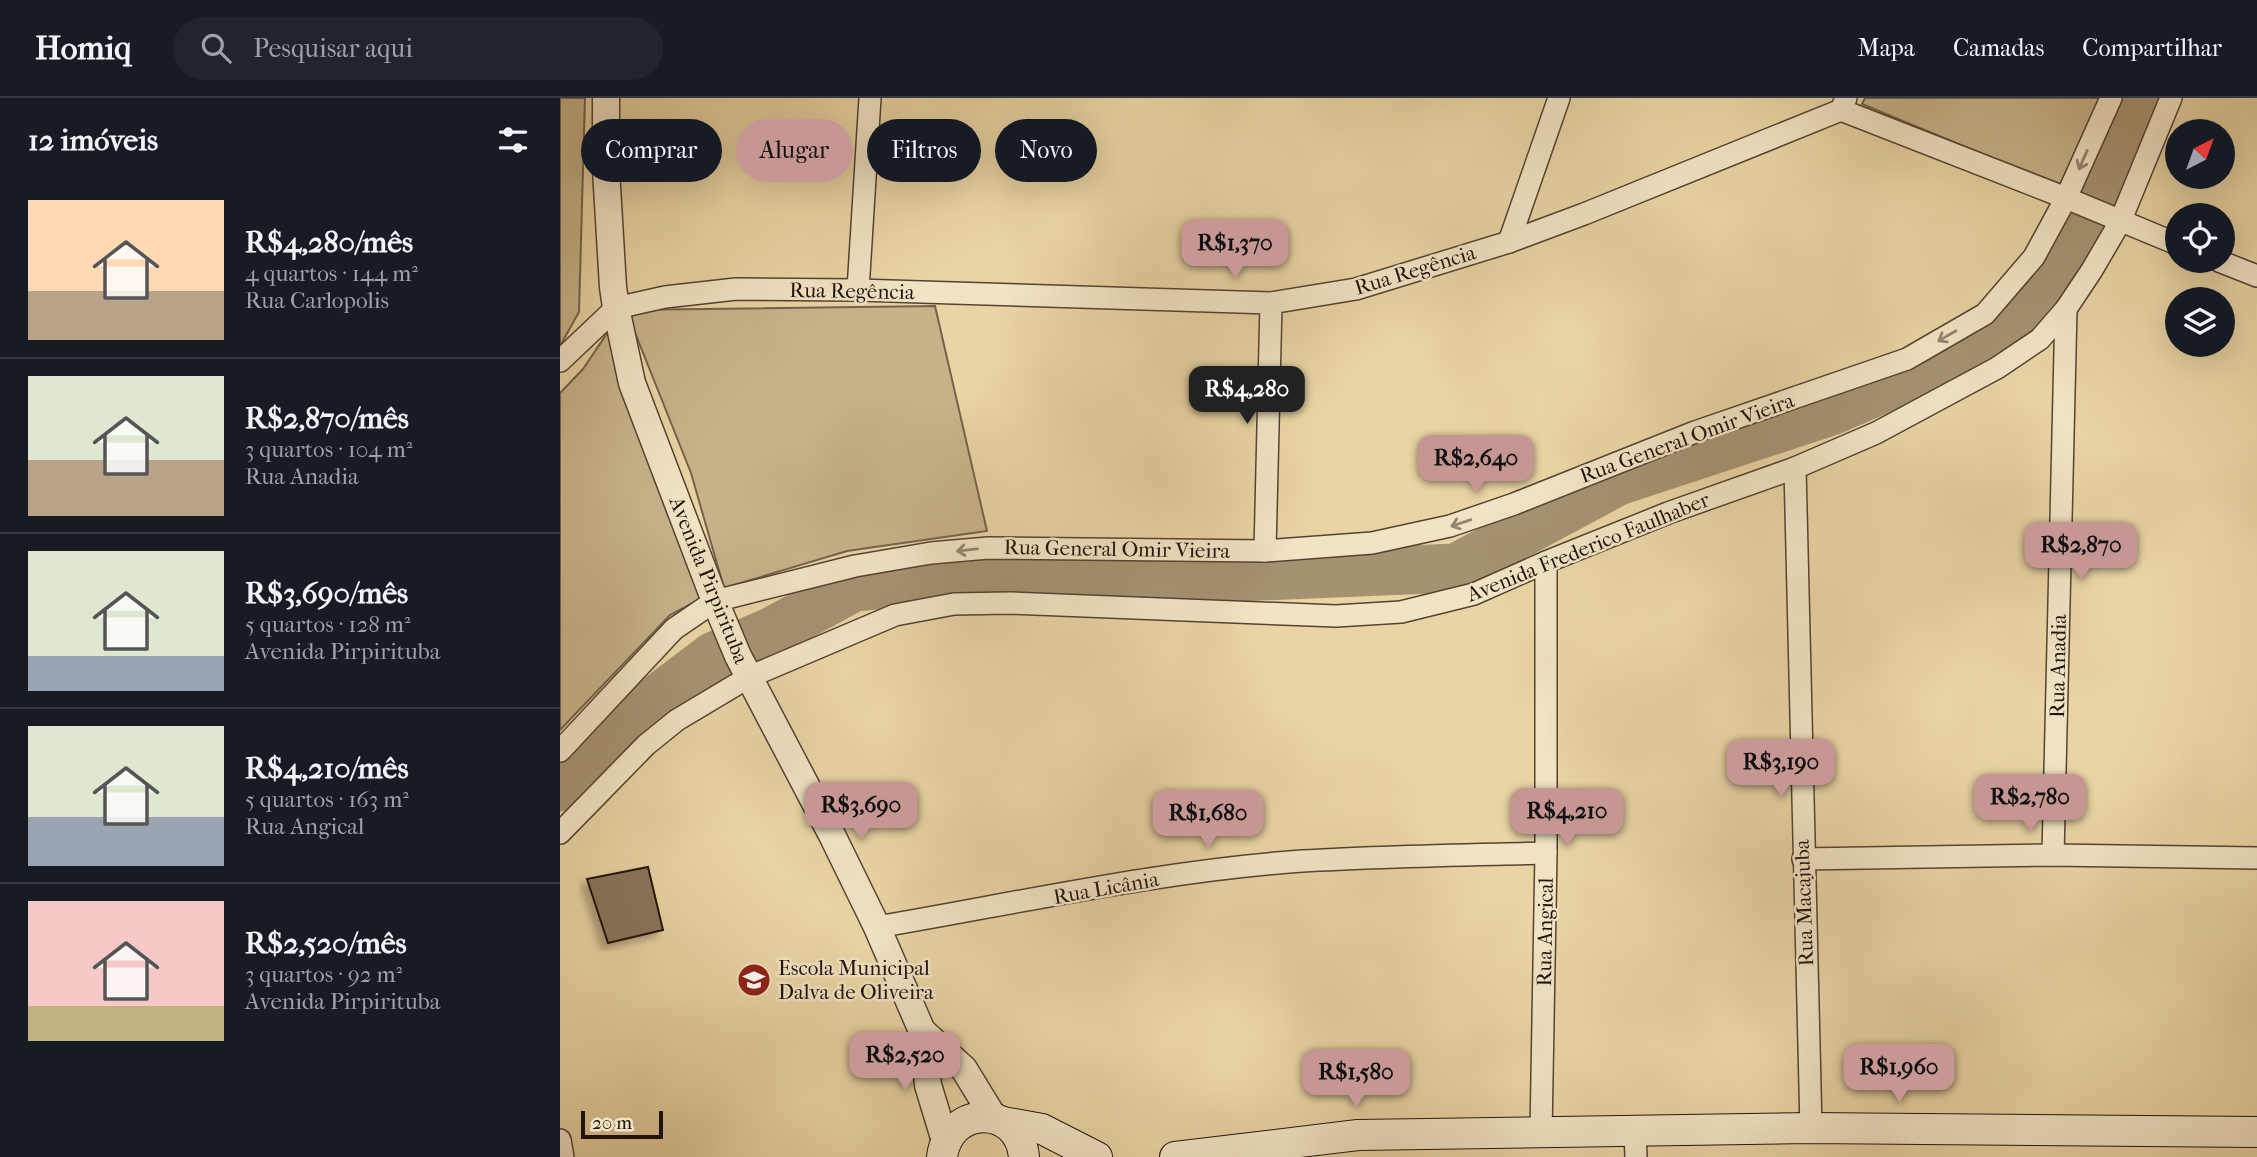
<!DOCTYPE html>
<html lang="pt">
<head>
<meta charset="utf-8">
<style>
	:root { --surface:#171b24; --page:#20242c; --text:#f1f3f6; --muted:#9ea1a6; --line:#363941; --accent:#c59692 }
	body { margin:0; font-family:"IM FELL French Canon",serif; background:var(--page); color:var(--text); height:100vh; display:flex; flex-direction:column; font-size:26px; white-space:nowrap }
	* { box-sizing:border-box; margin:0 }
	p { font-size:23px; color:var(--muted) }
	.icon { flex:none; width:38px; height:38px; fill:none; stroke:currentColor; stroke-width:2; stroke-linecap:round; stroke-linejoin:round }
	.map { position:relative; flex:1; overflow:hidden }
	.details { display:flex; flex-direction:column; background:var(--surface); width:560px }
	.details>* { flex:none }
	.top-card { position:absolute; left:21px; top:21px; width:665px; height:63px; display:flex; gap:14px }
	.needle { width:46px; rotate:41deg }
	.tools { position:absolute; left:1605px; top:21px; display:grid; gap:14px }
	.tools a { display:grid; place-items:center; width:70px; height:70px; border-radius:50%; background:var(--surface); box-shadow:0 7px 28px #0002; font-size:35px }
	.scale { position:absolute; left:21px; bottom:18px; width:82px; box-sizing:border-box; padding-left:7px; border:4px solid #22130d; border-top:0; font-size:19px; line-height:24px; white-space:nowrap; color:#22130d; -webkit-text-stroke:5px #f1e3c4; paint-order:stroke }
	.price { position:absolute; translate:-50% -60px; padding:0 16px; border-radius:14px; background:var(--accent); color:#111; font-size:23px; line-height:46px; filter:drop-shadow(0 2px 4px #0008) }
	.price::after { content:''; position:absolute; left:50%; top:42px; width:21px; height:16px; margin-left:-10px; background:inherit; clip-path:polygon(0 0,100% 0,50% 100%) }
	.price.current { background:#222; color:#fff }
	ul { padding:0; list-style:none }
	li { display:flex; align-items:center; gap:21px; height:175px; padding:0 28px }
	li+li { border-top:2px solid var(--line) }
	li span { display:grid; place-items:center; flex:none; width:196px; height:140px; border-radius:0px; color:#555 }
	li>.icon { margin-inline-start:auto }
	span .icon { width:84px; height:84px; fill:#fffc; stroke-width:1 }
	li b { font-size:30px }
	h2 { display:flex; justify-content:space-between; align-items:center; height:84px; padding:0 28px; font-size:30px }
	.pill { padding:0 24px; border-radius:32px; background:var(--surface); box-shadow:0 7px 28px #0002; font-size:24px; line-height:63px }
	.pill.current { background:var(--accent); color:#111 }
	header { display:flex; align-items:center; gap:42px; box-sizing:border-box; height:98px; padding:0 35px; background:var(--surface); border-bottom:2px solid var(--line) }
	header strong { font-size:33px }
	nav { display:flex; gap:38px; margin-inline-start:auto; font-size:24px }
	.search { width:490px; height:63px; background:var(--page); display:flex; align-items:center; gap:18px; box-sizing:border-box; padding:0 24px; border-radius:38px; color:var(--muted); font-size:26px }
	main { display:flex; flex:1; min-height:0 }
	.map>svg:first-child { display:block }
</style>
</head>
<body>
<header>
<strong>Homiq</strong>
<div class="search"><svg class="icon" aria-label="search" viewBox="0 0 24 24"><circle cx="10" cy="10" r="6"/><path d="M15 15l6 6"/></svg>Pesquisar aqui</div>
<nav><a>Mapa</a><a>Camadas</a><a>Compartilhar</a></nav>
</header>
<main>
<section class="details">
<h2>12 imóveis<svg class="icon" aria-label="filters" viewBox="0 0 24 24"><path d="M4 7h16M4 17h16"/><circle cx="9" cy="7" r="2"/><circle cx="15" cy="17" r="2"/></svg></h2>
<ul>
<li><span style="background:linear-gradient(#ffd9b3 65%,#b9a48a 0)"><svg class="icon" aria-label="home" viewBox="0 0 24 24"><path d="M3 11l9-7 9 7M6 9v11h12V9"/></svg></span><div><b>R$4,280/mês</b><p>4 quartos · 144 m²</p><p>Rua Carlopolis</p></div></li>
<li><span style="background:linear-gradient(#dfe7d0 60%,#b9a48a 0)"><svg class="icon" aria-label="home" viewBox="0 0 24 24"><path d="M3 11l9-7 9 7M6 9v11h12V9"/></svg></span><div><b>R$2,870/mês</b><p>3 quartos · 104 m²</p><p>Rua Anadia</p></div></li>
<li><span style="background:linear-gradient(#dfe7d0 75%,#9aa5b1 0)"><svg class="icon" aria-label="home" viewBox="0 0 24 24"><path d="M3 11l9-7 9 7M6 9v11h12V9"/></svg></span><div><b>R$3,690/mês</b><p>5 quartos · 128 m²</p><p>Avenida Pirpirituba</p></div></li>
<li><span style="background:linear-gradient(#dfe7d0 65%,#9aa5b1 0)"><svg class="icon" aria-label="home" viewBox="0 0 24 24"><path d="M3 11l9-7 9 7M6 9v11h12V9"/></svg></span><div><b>R$4,210/mês</b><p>5 quartos · 163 m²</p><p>Rua Angical</p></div></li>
<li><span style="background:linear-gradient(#f6c9c9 75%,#c2b280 0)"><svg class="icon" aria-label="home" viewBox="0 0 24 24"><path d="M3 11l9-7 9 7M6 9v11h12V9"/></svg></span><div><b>R$2,520/mês</b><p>3 quartos · 92 m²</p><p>Avenida Pirpirituba</p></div></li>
</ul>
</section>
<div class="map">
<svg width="1697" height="1059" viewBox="0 0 1697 1059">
	<defs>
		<filter id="shadow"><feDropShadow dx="-6" dy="6" stdDeviation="3.5" flood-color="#0004"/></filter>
	</defs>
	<rect width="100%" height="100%" fill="#e9d4a4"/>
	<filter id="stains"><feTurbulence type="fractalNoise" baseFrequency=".00286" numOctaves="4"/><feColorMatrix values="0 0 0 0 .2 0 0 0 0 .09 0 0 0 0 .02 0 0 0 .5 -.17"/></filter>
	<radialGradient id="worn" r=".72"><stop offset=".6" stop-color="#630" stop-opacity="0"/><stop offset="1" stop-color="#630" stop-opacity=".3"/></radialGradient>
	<g fill="#c7b38a" stroke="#74634c" stroke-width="2">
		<path d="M0,0h25l-6,214 -19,34z"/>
		<path d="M1305,0h239l-37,91 -205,-85z"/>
		<path d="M375,208l52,225 -140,20 -123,37 -33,-115 -65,-163z"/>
		<path d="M50,231l96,267 -36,19 -110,115v-337l23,-24z"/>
	</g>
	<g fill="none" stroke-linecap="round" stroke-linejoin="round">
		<path stroke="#a59271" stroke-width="49" d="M0,689l70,-67 84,-64 57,-24 83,-45 170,-16 214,6 218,-9 162,-87 213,-70 175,-76 85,-115 47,-122"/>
	</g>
	<path fill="#89775c" stroke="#22130d" stroke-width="2" filter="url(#shadow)" d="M88,769l15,63 -55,13 -21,-64z"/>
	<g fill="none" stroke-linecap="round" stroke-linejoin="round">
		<defs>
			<g id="minor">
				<path d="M1281,12l225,88 111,46"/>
				<path d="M949,144l50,-144"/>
				<path d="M1659,163l38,15"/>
				<path d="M298,192l12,-192"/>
				<path d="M0,263l56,-53 49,-11 71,-8 122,1 413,13 85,-14 153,-47 75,-28 257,-104 5,-12"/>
				<path d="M1235,370l16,660"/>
				<path d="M705,453l6,-248"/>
				<path d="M0,653l114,-122 41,-28 140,-35 76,-13 57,-5 277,3 107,-8 78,-17 64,-22 181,-72 212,-73 78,-45 49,-57 32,-59 45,-100"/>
				<path d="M0,735l86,-88 31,-25 72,-43 146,-62 59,-11 56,-1 326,13 65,-4 73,-18 72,-32 122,-49 127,-45 81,-35 121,-65 43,-29 26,-30 26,-39 28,-48 51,-124"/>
				<path d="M1493,757l13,-546"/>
				<path d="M1243,761l250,-4 204,3"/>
				<path d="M317,829c141,-24 283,-56 425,-66 81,-5 163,-6 244,-8"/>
				<path d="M1075,1034l1,25"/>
				<path d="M981,1035l5,-280v-291"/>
				<path d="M0,1042l3,17"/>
			</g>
			<g id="tertiary">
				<path d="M46,0v72l7,117 3,21 16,75 83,218 23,55 94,179 45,92 45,104 6,54 17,56"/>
				<path d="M362,933l42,38 30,49"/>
			</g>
			<g id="secondary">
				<path d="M443,1024l39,7 55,28"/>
				<path d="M382,1059c7,-53 77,-53 82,0"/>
				<path d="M615,1059l183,-22 453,-7 446,4"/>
			</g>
		</defs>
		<use href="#minor" stroke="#544333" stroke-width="24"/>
		<use href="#tertiary" stroke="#544333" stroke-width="29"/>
		<use href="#secondary" stroke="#22130d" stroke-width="32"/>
		<use href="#minor" stroke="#f1e3c4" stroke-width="21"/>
		<use href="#tertiary" stroke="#f1e3c4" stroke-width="26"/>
		<use href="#secondary" stroke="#f1e3c4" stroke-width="30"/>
	</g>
	<defs><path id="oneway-shaft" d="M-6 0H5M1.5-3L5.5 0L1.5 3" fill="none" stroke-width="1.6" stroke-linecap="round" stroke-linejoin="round" transform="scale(1.75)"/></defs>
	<g stroke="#948572">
		<use href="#oneway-shaft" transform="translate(1523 62) rotate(114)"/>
		<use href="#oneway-shaft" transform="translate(1387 238) rotate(150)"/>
		<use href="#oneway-shaft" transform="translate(901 425) rotate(161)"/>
		<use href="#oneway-shaft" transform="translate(407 452) rotate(174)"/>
	</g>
	<defs>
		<symbol id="school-disc" viewBox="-11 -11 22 22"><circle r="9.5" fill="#8f2418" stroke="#f1e3c4"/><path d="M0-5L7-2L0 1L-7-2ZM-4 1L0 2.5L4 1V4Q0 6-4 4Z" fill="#fff"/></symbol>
	</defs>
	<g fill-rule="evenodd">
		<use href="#school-disc" x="175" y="863" width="38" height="38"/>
	</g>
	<g text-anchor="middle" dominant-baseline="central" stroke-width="5" stroke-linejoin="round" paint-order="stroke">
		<g font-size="21" fill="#22130d" stroke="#f1e3c4">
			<text transform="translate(855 172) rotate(-17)">Rua Regência</text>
			<text transform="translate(292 193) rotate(1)">Rua Regência</text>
			<text transform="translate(1127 340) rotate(-20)">Rua General Omir Vieira</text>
			<text transform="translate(1028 449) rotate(-22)">Avenida Frederico Faulhaber</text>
			<text transform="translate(557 451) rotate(1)">Rua General Omir Vieira</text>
			<text transform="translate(149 482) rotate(68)">Avenida Pirpirituba</text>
			<text transform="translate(1498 568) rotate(-89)">Rua Anadia</text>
			<text transform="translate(546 790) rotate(-10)">Rua Licânia</text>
			<text transform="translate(1244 805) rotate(-92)">Rua Macajuba</text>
			<text transform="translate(985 834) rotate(-89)">Rua Angical</text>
		</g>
		<g font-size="21" fill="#22130d" stroke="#f1e3c4" text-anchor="start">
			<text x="218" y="870">Escola Municipal<tspan x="218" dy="24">Dalva de Oliveira</tspan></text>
		</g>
	</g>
	<rect width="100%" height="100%" filter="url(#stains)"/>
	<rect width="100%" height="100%" fill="url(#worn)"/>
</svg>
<div class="tools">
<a><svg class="needle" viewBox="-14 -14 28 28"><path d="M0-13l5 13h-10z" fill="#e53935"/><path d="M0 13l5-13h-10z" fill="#9ea1a6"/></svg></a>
<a><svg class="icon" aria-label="locate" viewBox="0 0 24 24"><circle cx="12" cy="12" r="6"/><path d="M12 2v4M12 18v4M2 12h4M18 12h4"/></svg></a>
<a><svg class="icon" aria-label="layers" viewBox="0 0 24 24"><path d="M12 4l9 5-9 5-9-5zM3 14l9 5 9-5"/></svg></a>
</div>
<div class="scale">20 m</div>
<b class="price" style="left:675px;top:182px">R$1,370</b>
<b class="price current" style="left:687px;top:328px">R$4,280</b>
<b class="price" style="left:916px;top:397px">R$2,640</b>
<b class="price" style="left:1521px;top:484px">R$2,870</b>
<b class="price" style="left:1221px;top:701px">R$3,190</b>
<b class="price" style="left:1470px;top:736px">R$2,780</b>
<b class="price" style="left:301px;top:744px">R$3,690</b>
<b class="price" style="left:1007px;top:750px">R$4,210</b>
<b class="price" style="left:648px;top:752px">R$1,680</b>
<b class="price" style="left:345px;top:994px">R$2,520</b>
<b class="price" style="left:1339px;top:1006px">R$1,960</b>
<b class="price" style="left:796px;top:1011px">R$1,580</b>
<div class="top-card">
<a class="pill">Comprar</a>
<a class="pill current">Alugar</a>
<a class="pill">Filtros</a>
<a class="pill">Novo</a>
</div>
</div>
</main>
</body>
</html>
